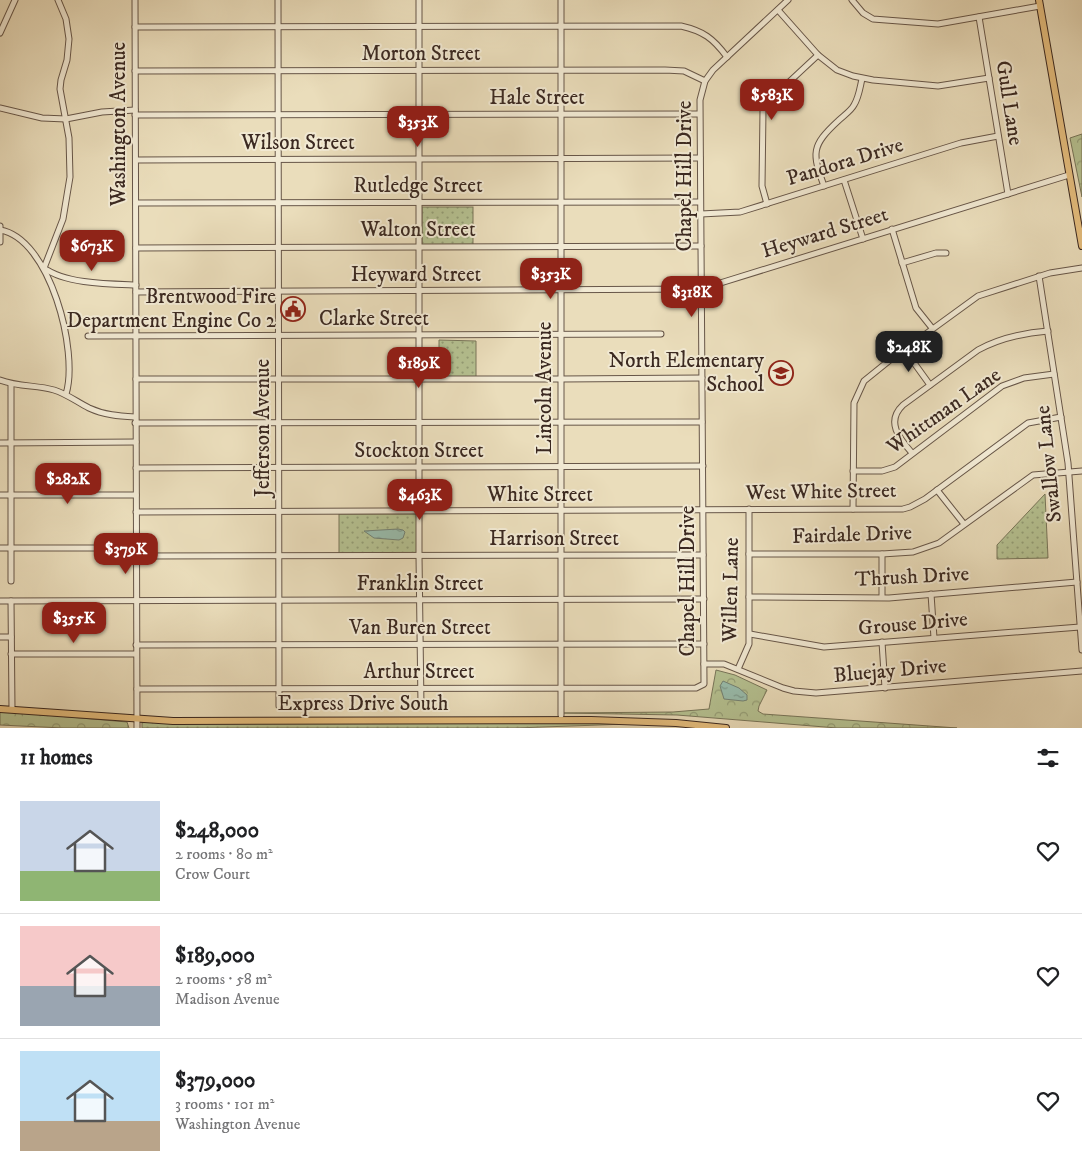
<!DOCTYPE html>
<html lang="en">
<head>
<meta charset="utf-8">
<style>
	:root { --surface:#fff; --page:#f6f6f6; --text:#202124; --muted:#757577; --line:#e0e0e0; --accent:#8f2418 }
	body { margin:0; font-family:"IM FELL DW Pica",serif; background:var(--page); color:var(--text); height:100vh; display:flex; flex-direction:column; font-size:19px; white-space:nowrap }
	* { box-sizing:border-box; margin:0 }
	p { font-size:16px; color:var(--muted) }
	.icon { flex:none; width:28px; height:28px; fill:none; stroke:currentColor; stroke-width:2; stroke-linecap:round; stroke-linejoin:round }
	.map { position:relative; height:728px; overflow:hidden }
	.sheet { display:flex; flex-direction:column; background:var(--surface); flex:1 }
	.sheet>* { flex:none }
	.price { position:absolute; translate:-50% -42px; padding:0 11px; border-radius:10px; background:var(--accent); color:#fff; font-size:16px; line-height:32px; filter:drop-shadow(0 1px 2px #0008) }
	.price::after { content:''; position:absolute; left:50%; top:30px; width:15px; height:11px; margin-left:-8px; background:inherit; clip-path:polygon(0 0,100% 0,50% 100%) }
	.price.on { background:#222; color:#fff }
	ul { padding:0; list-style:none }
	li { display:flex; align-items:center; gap:15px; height:125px; padding:0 20px }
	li+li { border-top:1px solid var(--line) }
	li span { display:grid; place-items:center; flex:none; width:140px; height:100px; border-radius:0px; color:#555 }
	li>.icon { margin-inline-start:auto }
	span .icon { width:60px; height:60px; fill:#fffc; stroke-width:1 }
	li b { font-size:21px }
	h2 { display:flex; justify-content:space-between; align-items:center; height:60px; padding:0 20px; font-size:21px }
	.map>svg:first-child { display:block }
</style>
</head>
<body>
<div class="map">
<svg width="1082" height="728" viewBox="0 0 1082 728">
	<defs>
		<pattern id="grass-dots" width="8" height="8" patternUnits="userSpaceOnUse" patternTransform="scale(1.25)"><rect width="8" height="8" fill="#b5c191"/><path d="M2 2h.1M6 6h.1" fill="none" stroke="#949d76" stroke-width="1.8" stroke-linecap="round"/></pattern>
		<pattern id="forest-crowns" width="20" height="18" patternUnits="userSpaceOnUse" patternTransform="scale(1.25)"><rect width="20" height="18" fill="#b5c191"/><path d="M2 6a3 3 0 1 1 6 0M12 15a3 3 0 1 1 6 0" fill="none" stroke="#949d76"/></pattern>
		<pattern id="water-ripples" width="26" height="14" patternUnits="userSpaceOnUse" patternTransform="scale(1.25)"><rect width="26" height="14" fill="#98bcac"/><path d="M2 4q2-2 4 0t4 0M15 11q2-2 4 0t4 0" fill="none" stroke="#7d998c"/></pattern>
	</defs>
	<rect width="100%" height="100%" fill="#eaddbb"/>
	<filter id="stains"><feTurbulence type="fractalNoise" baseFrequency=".004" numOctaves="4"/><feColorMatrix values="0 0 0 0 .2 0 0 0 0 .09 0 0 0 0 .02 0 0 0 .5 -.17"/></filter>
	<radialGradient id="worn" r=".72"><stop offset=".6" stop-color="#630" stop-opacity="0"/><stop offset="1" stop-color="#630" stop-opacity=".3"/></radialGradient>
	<g fill="url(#grass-dots)" stroke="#787559">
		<rect x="422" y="207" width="51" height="38"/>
		<path d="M439,340l37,1v37l-37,-1z"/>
		<path d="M1045,494l3,64 -51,1v-14z"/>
		<rect x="339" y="514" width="78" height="40"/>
		<path d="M142,722h445l40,2 -112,4h-373z"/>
	</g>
	<g fill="url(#forest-crowns)" stroke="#787559">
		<path d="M1082,134v63l-12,-59z"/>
		<path d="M716,670l19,5 32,15 -8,16 -1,5 5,3 194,14h-120l-160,-13 -113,-2 109,-1 36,-3z"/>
		<path d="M0,711l127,11 2,6h-66l-63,-3z"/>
	</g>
	<g fill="url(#water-ripples)" stroke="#738174">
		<path d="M398,529l5,1 2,2 -2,6 -4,2 -25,-2 -10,-7z"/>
		<path d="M723,681l16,7 8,7v5l-4,1 -19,-2 -4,-13z"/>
	</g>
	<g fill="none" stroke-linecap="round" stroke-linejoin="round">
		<defs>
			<g id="minor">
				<path d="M58,0l8,19 3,20 -2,21 -6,20 -1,9 9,49 1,39 -7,42 -19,49c22,16 65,16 92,17"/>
				<path d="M135,0l2,728"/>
				<path d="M278,0l1,706"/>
				<path d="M419,0v556l2,150"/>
				<path d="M561,0v715"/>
				<path d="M852,0l11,13 10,6 65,5 102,-18"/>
				<path d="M778,10l40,45 19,15 16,6 20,4 65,6 51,-8"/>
				<path d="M979,17l29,177"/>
				<path d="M135,27l546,-1c22,5 32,12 46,31"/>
				<path d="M0,33l15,-33"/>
				<path d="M135,71l530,-1 19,1 21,10"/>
				<path d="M0,108l42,10 24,1 36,-7 33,-2"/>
				<path d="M135,115l564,-1"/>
				<path d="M136,160l564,-2"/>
				<path d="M844,180l19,59"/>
				<path d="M824,186c-12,-33 -13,-40 14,-65 5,-5 13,-10 16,-16 5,-8 6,-18 8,-26"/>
				<path d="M136,203l564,-1"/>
				<path d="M767,204l-5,-18 1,-76 11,-14 44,-41"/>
				<path d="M701,214l39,-2 221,-69 37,-7"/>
				<path d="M0,226v16"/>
				<path d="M892,229l24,79 16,20"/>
				<path d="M0,230c50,8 79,122 66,164"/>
				<path d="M136,248l565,-2"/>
				<path d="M902,263l34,-10h10"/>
				<path d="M1039,276l29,187 14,187"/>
				<path d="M136,292l565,-3 368,-114"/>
				<path d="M88,336l573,-2"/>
				<path d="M904,349l26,36"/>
				<path d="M136,379h425l141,-1"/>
				<path d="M0,380c19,7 36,5 54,10 13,4 23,12 35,18 15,7 30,8 46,9"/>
				<path d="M135,423l567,-1"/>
				<path d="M0,443l136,-1"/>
				<path d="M912,453c-12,-14 -27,-31 -9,-48l75,-55c22,-12 45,-17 70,-19"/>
				<path d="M136,468l567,-2"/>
				<path d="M853,471h29l13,-4 107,-81 22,-8 30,-4"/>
				<path d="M937,490l27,34"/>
				<path d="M0,495h136"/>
				<path d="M853,509l1,-106 10,-22 26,-21 88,-64 72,-23 32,-5"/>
				<path d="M136,512l767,-3 7,-2 15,-8 103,-76 33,-6"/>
				<path d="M0,548h136"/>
				<path d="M749,554h133l31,-2 26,-9 94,-68 49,-4"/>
				<path d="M882,554v43"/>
				<path d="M136,556l567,-1"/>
				<path d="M11,581v-197"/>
				<path d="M931,594l3,44"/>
				<path d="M749,597l140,1 188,-16"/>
				<path d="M0,601l704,-2"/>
				<path d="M11,601l1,108"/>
				<path d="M750,634l74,13 256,-20"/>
				<path d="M0,637h11"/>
				<path d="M882,642l3,46"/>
				<path d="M136,645l568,-1"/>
				<path d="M11,654h125"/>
				<path d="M704,664h20l59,24 11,3 22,2 266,-22"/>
				<path d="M738,669l11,-25v-135"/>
				<path d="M137,689l559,-1 8,-4 -4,-584 5,-19 8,-11 75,-70"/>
			</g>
			<g id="major">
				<path d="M1039,0l43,246"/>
				<path d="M0,709l173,12 418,-1 85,3 50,5"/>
			</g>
		</defs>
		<use href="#minor" stroke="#675648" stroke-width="7"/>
		<use href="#major" stroke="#3b2921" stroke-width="8"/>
		<use href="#minor" stroke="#f1e9d3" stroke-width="5"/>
		<use href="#major" stroke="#e5be7e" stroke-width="6"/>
	</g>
	<defs>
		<symbol id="civic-ring" viewBox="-11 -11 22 22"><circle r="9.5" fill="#f1e9d3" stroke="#8f2418" stroke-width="1.5"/><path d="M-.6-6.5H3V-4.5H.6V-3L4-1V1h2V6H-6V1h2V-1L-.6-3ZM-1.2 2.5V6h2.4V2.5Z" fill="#8f2418"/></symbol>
		<symbol id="school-ring" viewBox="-11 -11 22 22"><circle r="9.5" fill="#f1e9d3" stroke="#8f2418" stroke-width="1.5"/><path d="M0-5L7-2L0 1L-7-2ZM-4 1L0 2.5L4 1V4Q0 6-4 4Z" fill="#8f2418"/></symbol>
	</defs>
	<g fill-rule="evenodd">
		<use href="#civic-ring" x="279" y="295" width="28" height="28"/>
		<use href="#school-ring" x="767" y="359" width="28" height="28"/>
	</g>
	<g text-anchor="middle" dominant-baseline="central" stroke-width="4" stroke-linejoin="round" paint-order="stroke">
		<g font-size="21" fill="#3b2921" stroke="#f1e9d3">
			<text x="421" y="54">Morton Street</text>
			<text x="537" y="98">Hale Street</text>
			<text transform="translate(1009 103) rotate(81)">Gull Lane</text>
			<text transform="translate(119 124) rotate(-90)">Washington Avenue</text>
			<text x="298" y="143">Wilson Street</text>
			<text transform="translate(845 162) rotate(-17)">Pandora Drive</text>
			<text transform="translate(685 176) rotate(-90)">Chapel Hill Drive</text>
			<text x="418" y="186">Rutledge Street</text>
			<text x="418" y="230">Walton Street</text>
			<text transform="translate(825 233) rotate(-17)">Heyward Street</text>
			<text x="416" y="275">Heyward Street</text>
			<text x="374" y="319">Clarke Street</text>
			<text transform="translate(545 388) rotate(-90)">Lincoln Avenue</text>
			<text transform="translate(944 411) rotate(-35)">Whittman Lane</text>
			<text transform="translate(263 428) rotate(-90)">Jefferson Avenue</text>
			<text x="419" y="451">Stockton Street</text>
			<text transform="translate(1049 464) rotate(-96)">Swallow Lane</text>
			<text transform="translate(821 492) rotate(-1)">West White Street</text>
			<text x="540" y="495">White Street</text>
			<text transform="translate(852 535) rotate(-2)">Fairdale Drive</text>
			<text x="554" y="539">Harrison Street</text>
			<text transform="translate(912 577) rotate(-3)">Thrush Drive</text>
			<text transform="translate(688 581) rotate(-90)">Chapel Hill Drive</text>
			<text x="420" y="584">Franklin Street</text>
			<text transform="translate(731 590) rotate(-89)">Willen Lane</text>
			<text transform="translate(913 624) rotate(-5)">Grouse Drive</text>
			<text x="420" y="628">Van Buren Street</text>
			<text transform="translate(890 671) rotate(-5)">Bluejay Drive</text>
			<text x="419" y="672">Arthur Street</text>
			<text x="363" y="704">Express Drive South</text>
		</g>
		<g font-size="21" fill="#3b2921" stroke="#f1e9d3" text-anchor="end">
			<text x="276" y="297">Brentwood Fire<tspan x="276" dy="24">Department Engine Co 2</tspan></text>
			<text x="764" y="361">North Elementary<tspan x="764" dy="24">School</tspan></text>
		</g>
	</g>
	<rect width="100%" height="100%" filter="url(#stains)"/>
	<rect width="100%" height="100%" fill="url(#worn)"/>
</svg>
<b class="price" style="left:772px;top:121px">$583K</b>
<b class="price" style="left:418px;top:148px">$353K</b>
<b class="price" style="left:92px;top:272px">$673K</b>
<b class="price" style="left:551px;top:300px">$353K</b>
<b class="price" style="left:692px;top:318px">$318K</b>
<b class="price on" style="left:909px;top:373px">$248K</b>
<b class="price" style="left:419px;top:389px">$189K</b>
<b class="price" style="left:68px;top:505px">$282K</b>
<b class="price" style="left:420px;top:521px">$463K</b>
<b class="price" style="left:126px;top:575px">$379K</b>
<b class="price" style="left:74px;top:644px">$355K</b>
</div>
<section class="sheet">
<h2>11 homes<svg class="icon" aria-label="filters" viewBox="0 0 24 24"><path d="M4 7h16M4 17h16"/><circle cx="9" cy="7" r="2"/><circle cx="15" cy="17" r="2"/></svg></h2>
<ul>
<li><span style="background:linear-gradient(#c9d6e8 70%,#8fb573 0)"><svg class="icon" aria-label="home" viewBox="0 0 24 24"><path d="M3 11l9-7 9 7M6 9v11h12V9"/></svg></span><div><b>$248,000</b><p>2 rooms · 80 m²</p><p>Crow Court</p></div><svg class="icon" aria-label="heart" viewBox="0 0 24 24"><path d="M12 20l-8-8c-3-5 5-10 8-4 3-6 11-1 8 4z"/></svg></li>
<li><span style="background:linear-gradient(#f6c9c9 60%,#9aa5b1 0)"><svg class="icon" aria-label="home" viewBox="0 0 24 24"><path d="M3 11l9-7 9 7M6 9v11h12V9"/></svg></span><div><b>$189,000</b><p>2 rooms · 58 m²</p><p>Madison Avenue</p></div><svg class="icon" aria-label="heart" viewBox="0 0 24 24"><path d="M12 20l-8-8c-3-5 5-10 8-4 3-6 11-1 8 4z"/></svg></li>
<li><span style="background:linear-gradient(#bfe0f5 70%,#b9a48a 0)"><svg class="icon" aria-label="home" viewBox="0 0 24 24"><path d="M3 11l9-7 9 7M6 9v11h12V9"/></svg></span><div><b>$379,000</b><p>3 rooms · 101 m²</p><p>Washington Avenue</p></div><svg class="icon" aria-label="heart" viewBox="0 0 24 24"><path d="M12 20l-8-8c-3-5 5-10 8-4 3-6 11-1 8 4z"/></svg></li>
</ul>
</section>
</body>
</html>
